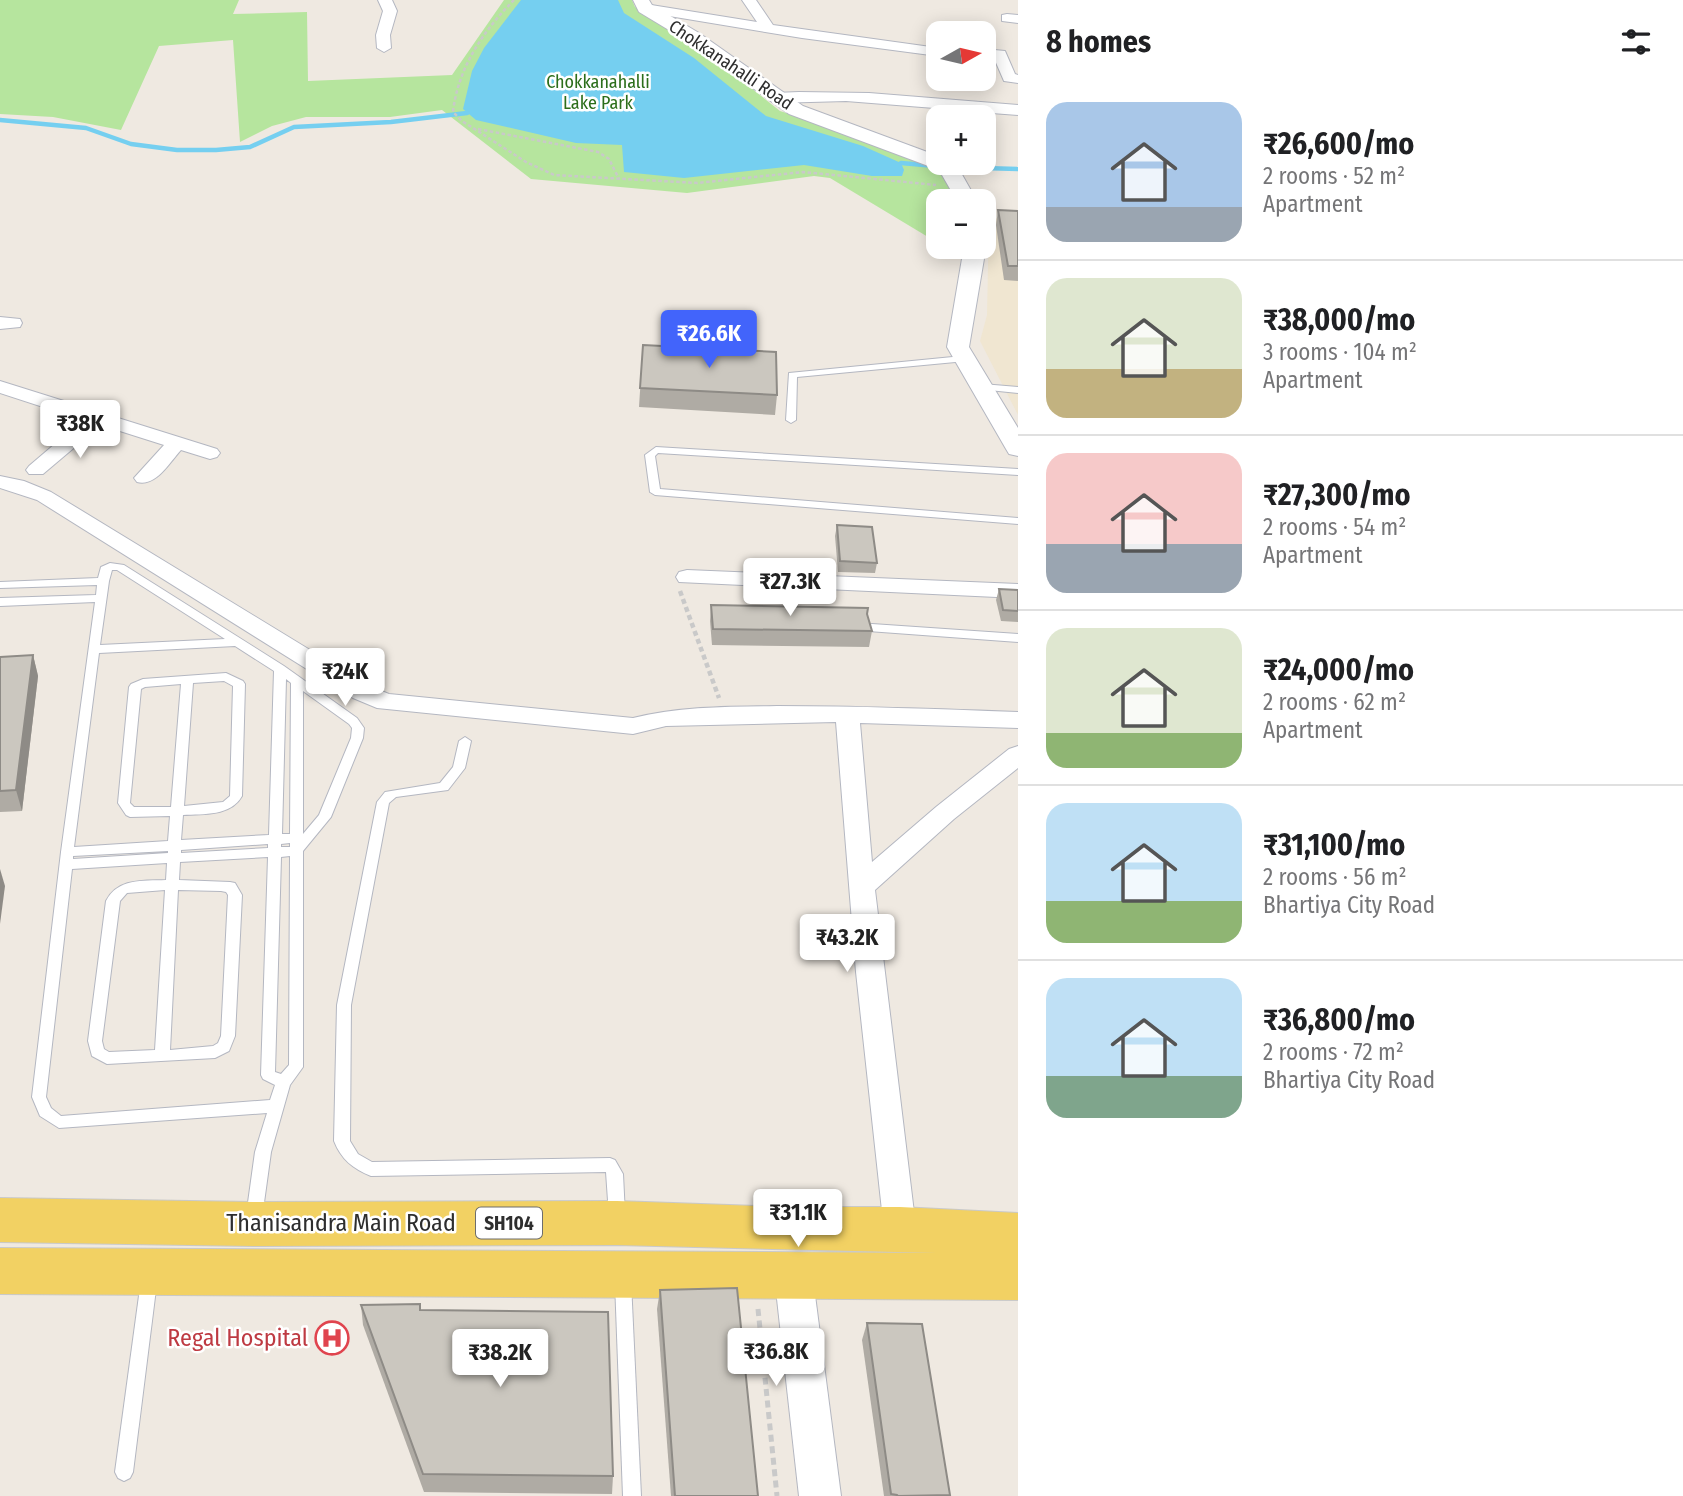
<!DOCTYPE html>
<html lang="en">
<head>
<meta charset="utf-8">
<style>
	:root { --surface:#fff; --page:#f6f6f6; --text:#202124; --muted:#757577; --line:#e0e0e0; --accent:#4264fb }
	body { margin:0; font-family:"Fira Sans Condensed",sans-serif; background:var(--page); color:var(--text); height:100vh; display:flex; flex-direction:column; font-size:26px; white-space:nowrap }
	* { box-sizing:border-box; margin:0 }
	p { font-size:23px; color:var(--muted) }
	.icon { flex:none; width:38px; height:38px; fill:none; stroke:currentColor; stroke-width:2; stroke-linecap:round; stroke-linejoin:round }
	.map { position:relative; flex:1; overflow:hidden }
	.side { display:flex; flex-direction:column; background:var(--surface); width:665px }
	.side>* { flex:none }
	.needle { width:46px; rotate:82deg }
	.tools { position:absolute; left:926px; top:21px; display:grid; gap:14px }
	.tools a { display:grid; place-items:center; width:70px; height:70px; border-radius:14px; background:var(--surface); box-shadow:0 4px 18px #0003; font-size:35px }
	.price { position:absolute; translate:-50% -60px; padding:0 16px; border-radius:7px; background:#fff; color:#222; font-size:23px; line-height:46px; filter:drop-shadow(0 2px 4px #0008) }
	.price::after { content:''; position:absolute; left:50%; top:42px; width:21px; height:16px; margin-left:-10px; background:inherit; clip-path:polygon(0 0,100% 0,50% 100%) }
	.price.selected { background:var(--accent); color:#fff }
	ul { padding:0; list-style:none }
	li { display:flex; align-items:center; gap:21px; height:175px; padding:0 28px }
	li+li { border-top:2px solid var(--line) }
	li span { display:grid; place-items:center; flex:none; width:196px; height:140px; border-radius:21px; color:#555 }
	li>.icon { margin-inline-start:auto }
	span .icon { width:84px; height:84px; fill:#fffc; stroke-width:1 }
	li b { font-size:30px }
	h2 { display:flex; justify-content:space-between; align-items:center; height:84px; padding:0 28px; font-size:30px }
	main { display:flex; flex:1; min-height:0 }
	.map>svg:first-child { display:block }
</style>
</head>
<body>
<main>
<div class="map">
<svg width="1018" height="1496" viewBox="0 0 1018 1496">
	<rect width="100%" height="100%" fill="#efe9e1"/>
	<path fill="#f0e6d1" d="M989,218l29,1v196l-38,-74 7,-26z"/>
	<path fill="#b6e59e" d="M0,0h239l-6,14 74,-2 1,69 144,-6 52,-75h128l3,7 56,33 89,71 79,24 67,26 23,18 7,22h-18v42l-108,-65 -16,-2 -127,17 -156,-14 -89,-69 -52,7h-84l-34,9 -32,16 -7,-102 -74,6 -38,84 -68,-13 -53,-3z"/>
	<path fill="#75cff0" d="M521,0h97l6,13 70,45 72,58 97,30 38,17 3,7 -2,6h-30l-68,-11 -120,13 -60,-6 -2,-27 -46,-2 -100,-23 -13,-11 9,-38 12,-23z"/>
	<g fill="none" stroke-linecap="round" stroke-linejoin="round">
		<g stroke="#75cff0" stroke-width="4.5">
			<path d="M0,120l86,8 45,16 46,6h39l34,-3 44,-20 97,-5 76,-9"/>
			<path d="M901,163l34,3"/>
			<path d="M947,167l71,2"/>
		</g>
		<defs>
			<g id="service">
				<path d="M963,356l3,1v4l-169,16 -1,43 -5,3 -5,-3 3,-47z"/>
				<path d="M982,384l36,3v6l-39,-4 -2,-2z"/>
				<path d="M656,447l362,22v6l-360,-22 -3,3 5,33 358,29v6l-363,-29 -5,-3 -5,-37z"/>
				<path d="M110,563l14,2 160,101 73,52 7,10 -1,10 -32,79 -28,34v216l-13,18 -19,67 -9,65 -2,5 -6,2 -6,-2 -2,-5 9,-65 12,-39 -208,15 -19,-12 -8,-19 29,-245 34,-250 -95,4v-8l96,-3 1,-10 -97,3v-6l98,-4 3,-11zM112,570h5l108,69 -125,6 9,-64zM235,646l39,25 -5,164 -88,5 2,-25c21,-1 48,1 59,-19l3,-112 -2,-3 -17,-8 -83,6 -12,5 -2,3 -11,116 8,12 4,2 40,-1 -2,25 -94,6 25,-194zM286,679l5,4 -1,151h-8zM224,681l9,5 -3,110 -7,6 -39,4 9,-123zM181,684l-10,123h-37l-4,-4 11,-114 4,-2zM303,691l46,33 3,4 -1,10 -32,77 -16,19zM290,843v4h-9v-3zM268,844v4l-87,5v-3zM168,851v2l-95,6v-3zM290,856l-1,209 -8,9 -6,-2 6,-215zM268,857l-7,218 2,4 12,6 -5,15 -209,16 -10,-8 -5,-11 26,-228 95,-6 -1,17c-24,1 -48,-2 -60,21l-18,140 4,15 15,8 108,-6 14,-7 6,-15 7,-141 -7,-12 -5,-1 -51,-2 1,-18zM165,890l-10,160 -46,2 -5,-3 -2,-8 18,-140 7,-8zM178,890l43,1 5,1 2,3 -7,141 -3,7 -5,3 -43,4z"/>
				<path d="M872,624l146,10v8l-150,-11 -2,-3 2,-3z"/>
				<path d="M465,737l6,4 -6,27 -17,22 -52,7 -7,6 -38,202 -1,136 8,13 14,8 238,-4 5,2 8,14 2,41 -2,5 -6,2 -6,-2 -2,-5 -3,-43 -235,4c-18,-7 -30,-17 -37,-35l3,-136 40,-203 8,-10 55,-9 13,-16 6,-26z"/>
				<path d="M149,1274l6,2 2,5 -24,191 -3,6 -6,3 -6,-3 -3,-6 26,-191 2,-5z"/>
				<path d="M623,1275l6,2 2,5 10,214h-18l-8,-214 2,-5z"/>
			</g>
			<g id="minor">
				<path d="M378,0h14l5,11 -7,24 1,13 -7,4 -7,-4 -1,-13 7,-24z"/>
				<path d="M742,0h14l17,25 165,23v8l-136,-18 -157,-26 -7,-4 7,-4 112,18z"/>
				<path d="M1007,14l11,1v8l-16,-2v-6z"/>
				<path d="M984,49l21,2 10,23 3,1v8l-14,-2 -10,-23 -10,-1z"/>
				<path d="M799,92l70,1 149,12v10l-53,-4 -10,6h-10l-3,-3 5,-5 -101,-8 -71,2 -8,-5 8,-5z"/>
				<path d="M0,317l20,2 2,4 -2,4 -20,2z"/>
				<path d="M0,381l217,68 3,4 -3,4 -7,2 -29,-9c-12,13 -25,37 -44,32l-3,-4 30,-33 -63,-20 -58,49h-14l-3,-4 3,-4 54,-46 -83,-27z"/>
				<path d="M0,476l24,5 27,11 318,194 20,8 244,24c47,-12 95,-11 144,-12 80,0 161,3 241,6v16l-158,-5 12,139 64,-55 73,-58 9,-3v22l-64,51 -79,71 41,339 -5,10 -11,4 -11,-4 -5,-10 -28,-257 -20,-250 -170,4 -33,8 -256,-26 -24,-10 -316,-198 -37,-12z"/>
				<path d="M687,570l331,14v14l-339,-16 -3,-5 3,-5z"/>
			</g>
			<g id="tertiary">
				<path d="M633,0h16l3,5 47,28 104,73 135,50v7h13l9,8 17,30h-20l-15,-26 -11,-8 -142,-53 -102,-73 -48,-29z"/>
				<path d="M984,244l2,3 -17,100 49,81v28l-9,-2 -3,-5 -59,-102 17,-100h20z"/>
				<path d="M793,1254l14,6 5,12 29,224h-42l-25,-224 5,-12z"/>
			</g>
			<path id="primary" d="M0,1198l253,4 364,-1 172,6h111l118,6v87l-1018,-6v-46l937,5 -320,-8 -364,1 -253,-4z"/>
		</defs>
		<use href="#service" stroke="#b4b7c1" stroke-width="2"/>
		<use href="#minor" stroke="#b4b7c1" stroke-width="2"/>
		<use href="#tertiary" stroke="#b4b7c1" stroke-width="2"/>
		<use href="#primary" stroke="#c9c9c9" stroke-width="2"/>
		<g stroke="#c9c9c9" stroke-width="2.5" stroke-dasharray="3.5 2.5" stroke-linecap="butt">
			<path d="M514,0c-31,31 -56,68 -61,112l9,9 64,41 28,13 143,8 106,-11 133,13"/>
			<path d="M478,129l120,23 11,7 10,20"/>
		</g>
		<path stroke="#c9c9c9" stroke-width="4.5" stroke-dasharray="5 3.5" stroke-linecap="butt" d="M680,591l39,107"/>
		<path stroke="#c9c9c9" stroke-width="5" stroke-dasharray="7 4.5" stroke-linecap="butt" d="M758,1309l19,187"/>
		<use href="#service" fill="#fff" fill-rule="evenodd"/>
		<use href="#minor" fill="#fff" fill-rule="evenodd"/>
		<use href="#tertiary" fill="#fff" fill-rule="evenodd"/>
		<use href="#primary" fill="#f2d163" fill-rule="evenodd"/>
	</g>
	<g fill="#afaba4">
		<path d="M998,210l20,1v70l-14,-1 -8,-55z"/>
		<path d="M643,345l134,50 -2,20 -136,-8z"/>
		<path d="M837,525l40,38 -2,10 -37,-1 -3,-36z"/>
		<path d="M999,589l19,1v32l-17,-1 -5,-21z"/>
		<path d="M711,605l161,26 -3,16 -157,-2 -2,-24z"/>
		<path d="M33,655l5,21 -16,135 -22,1v-155z"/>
		<path d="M660,1290l98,206h-87l-14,-187z"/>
		<path d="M361,1305l252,171 -1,18 -188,-2 -61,-167z"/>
		<path d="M867,1323l55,1 27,172h-65l-22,-156z"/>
	</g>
	<g fill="#8e8b86">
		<path d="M33,655l5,21 -16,135 -6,-21z"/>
		<path d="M0,869l5,17 -5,38z"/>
	</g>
	<g fill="#cbc7bf" stroke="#8e8b86" stroke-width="2">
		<path d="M998,210l20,1v55h-10z"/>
		<path d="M643,345l133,7 1,43 -137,-7z"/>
		<path d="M837,525l35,2 5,36 -37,-2z"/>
		<path d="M999,589l19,1v21l-15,-1z"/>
		<path d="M711,605l157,3 -1,6 5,17 -159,-2z"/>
		<path d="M33,655l-17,135 -16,1v-134z"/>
		<path d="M737,1288l21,208h-83l-15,-206z"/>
		<path d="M420,1304v6l188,2 5,164 -190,-2 -62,-169z"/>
		<path d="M867,1323l55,1 28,171 -52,1 -1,-1 -6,-1z"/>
	</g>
	<defs>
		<symbol id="hospital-ring" viewBox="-11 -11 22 22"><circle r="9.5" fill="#fff" stroke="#e0444e" stroke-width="1.5"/><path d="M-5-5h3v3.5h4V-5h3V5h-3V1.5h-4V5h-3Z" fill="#e0444e"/></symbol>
	</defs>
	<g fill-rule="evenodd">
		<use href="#hospital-ring" x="313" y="1319" width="38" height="38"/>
	</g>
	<g text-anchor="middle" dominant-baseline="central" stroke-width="5" stroke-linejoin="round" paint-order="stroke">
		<g font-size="18" fill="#2e2e2e" stroke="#fff">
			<text transform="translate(731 65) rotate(34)">Chokkanahalli Road</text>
		</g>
		<g font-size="18" fill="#2c6e1b" stroke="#fff">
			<text x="598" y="82">Chokkanahalli<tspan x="598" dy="21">Lake Park</tspan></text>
		</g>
		<rect fill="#fff" stroke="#6d6d6d" stroke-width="2" x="476" y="1207.5" width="66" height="31" rx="5"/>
		<g font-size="19" font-weight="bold" fill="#2e2e2e">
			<text x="509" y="1223">SH104</text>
		</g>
		<g font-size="24" fill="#2e2e2e" stroke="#fff">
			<text x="341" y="1223">Thanisandra Main Road</text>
		</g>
		<g font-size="24" fill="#be3a42" stroke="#fff" text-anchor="end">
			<text x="308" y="1338">Regal Hospital</text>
		</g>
	</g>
</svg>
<div class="tools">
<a><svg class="needle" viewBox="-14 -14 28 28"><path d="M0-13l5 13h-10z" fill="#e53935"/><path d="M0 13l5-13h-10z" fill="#757577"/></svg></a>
<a>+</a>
<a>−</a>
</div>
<b class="price selected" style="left:709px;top:370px">₹26.6K</b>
<b class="price" style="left:80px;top:460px">₹38K</b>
<b class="price" style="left:790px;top:618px">₹27.3K</b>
<b class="price" style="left:345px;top:708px">₹24K</b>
<b class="price" style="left:847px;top:974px">₹43.2K</b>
<b class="price" style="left:798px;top:1249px">₹31.1K</b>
<b class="price" style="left:776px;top:1388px">₹36.8K</b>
<b class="price" style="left:500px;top:1389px">₹38.2K</b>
</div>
<section class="side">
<h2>8 homes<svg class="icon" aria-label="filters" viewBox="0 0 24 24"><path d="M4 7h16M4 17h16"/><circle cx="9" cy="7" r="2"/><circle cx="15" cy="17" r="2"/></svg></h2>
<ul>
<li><span style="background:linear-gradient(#a9c7e8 75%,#9aa5b1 0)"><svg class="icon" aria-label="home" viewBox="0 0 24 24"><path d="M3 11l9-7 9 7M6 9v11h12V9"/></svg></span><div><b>₹26,600/mo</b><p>2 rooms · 52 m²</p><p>Apartment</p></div></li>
<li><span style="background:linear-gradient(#dfe7d0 65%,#c2b280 0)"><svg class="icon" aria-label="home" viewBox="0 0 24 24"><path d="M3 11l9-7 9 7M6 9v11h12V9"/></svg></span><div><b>₹38,000/mo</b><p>3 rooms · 104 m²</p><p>Apartment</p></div></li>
<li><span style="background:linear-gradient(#f6c9c9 65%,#9aa5b1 0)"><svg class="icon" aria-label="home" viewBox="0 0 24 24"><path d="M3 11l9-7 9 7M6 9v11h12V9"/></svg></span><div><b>₹27,300/mo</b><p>2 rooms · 54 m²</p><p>Apartment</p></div></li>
<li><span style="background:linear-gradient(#dfe7d0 75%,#8fb573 0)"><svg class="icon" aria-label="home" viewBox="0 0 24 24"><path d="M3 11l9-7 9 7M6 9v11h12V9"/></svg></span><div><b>₹24,000/mo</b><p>2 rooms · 62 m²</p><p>Apartment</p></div></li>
<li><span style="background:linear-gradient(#bfe0f5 70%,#8fb573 0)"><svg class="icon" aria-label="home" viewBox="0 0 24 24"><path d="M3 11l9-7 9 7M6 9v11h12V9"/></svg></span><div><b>₹31,100/mo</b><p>2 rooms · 56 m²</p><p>Bhartiya City Road</p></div></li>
<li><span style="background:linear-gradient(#bfe0f5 70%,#7fa58c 0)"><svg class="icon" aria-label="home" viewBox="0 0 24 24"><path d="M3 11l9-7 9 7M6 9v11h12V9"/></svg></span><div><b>₹36,800/mo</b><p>2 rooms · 72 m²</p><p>Bhartiya City Road</p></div></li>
</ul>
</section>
</main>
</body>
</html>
